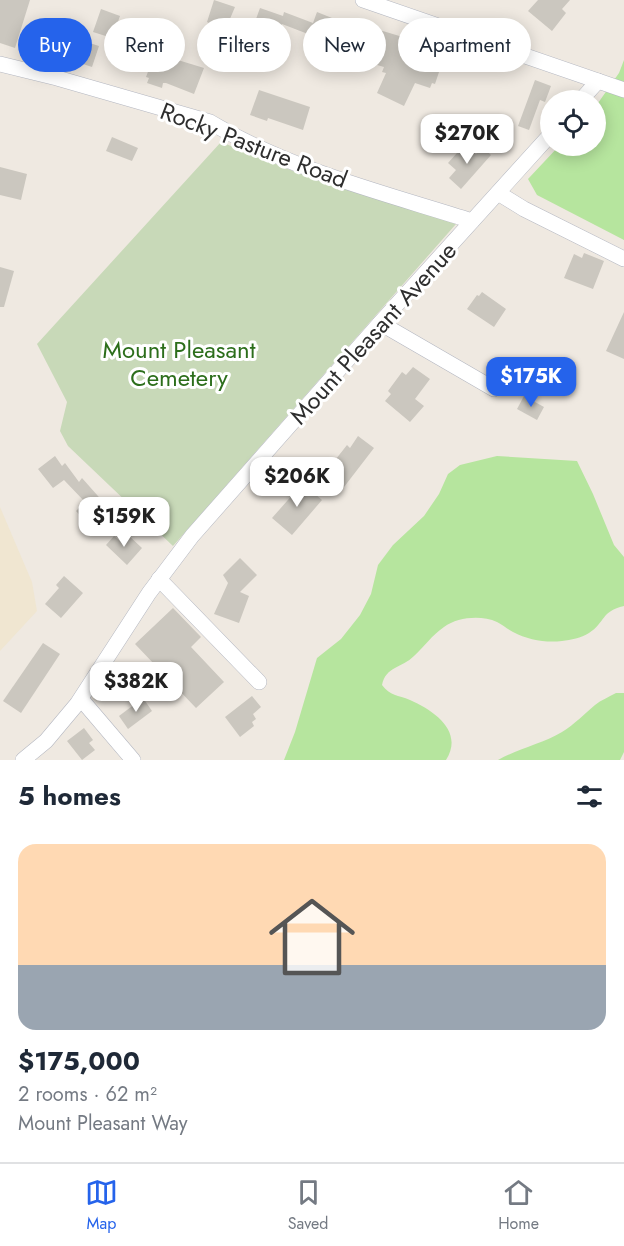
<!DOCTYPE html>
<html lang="en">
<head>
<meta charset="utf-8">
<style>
	:root { --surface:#fff; --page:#f6f6f7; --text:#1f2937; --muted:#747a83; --line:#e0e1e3; --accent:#2563eb }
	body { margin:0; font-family:Jost,sans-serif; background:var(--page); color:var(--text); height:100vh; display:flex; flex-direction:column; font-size:22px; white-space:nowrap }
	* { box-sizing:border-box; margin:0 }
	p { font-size:20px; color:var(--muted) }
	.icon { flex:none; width:33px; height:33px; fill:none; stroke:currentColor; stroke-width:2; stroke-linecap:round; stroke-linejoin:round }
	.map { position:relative; height:760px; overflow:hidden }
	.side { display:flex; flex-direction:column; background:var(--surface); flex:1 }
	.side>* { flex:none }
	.banner { position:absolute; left:18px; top:18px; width:588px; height:54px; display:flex; gap:12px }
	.fabs { position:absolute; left:540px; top:90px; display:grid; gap:12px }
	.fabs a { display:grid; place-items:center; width:66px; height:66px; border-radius:50%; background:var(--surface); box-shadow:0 3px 15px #0003; font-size:30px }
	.price { position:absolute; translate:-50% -51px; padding:0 14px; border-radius:12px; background:#fff; color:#222; font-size:20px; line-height:39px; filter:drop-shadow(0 2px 3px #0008) }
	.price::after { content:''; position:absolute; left:50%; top:36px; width:18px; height:14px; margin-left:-9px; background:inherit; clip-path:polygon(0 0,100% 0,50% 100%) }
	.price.active { background:var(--accent); color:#fff }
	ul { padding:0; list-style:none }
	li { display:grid; align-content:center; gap:12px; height:318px; padding:0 18px }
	li span { display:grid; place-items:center; height:186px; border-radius:18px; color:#555 }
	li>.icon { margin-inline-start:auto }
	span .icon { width:108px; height:108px; fill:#fffc; stroke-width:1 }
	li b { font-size:26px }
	h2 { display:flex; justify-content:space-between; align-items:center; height:72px; padding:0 18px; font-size:26px }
	.chip { padding:0 21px; border-radius:27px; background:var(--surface); box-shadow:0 3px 15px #0003; font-size:21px; line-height:54px }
	.chip.active { background:var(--accent); color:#fff }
	.tabs { display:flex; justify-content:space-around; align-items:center; height:84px; border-top:2px solid var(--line); background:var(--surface); font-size:16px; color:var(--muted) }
	.tabs a { display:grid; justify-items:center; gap:3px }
	.tabs .active { color:var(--accent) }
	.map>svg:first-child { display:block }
</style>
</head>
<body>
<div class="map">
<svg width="624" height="760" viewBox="0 0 624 760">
	<rect width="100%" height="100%" fill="#efe9e1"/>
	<path fill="#f0e6d1" d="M0,507l32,75 5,29 -37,40z"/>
	<g fill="#b6e59e">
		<path d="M624,60v180l-87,-45 -9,-16 31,-33h37v-40l23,-33z"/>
		<path d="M497,456l80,5 16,33 21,51 10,12v49c-23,5 -19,17 -35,27 -8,5 -18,7 -27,8 -16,2 -34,-1 -49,-9 -6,-3 -10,-7 -16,-10 -16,-7 -39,-5 -53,5 -12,8 -20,20 -30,29 -12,12 -28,10 -32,29 8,11 16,10 28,15 25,11 54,32 36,60h-162l11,-28 22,-74 24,-19 19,-24 11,-21 7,-29 15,-20 31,-29 15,-22 9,-20 12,-9z"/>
		<path d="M616,693h8v59l-4,8h-122c21,-12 44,-16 64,-28 13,-8 22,-18 33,-27 6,-5 14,-8 21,-12z"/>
	</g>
	<path fill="#c8d9b8" d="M221,142l72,29 163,53 -283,322 -105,-100 -8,-15 7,-29 -30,-58z"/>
	<g fill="#cbc7bf">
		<path d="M0,0h30l-15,48 -15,-5z"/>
		<path d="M214,0l21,7 -14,33 -14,-5 4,-11 -4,-2z"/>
		<path d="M538,0h32l-8,9 4,4 -14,18 -24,-20z"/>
		<path d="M260,8l23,8 1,-4 29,11 4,-11 35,14 1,-4 53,16 -4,11 41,11 -8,24 -3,-1 -2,5 -15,-5 -11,23 -27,-13 9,-20 -4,-1 2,-5 -34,-10 2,-6 -28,-8 -1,1 -16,-6 1,-4 -26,-10 -6,15 -24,-9z"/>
		<path d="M101,9l19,7 -8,22 -19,-6z"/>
		<path d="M48,24l18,5 -1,6 34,11 -7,21 -51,-17z"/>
		<path d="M155,53l49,15 -10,26 -28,-11h-3l-1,5 -15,-5 2,-5 -3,-1z"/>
		<path d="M535,80l16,6 -6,16 -5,-2 -11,30 -11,-4z"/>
		<path d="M259,90l51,17 -7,23 -35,-12 -1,3 -17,-6z"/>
		<path d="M112,137l26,11 -6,13 -26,-10z"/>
		<path d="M465,144l11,10 6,-7 9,8 -30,34 -12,-11 7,-8 -8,-7z"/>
		<path d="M0,167l27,7 -6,26 -21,-5z"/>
		<path d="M584,253l20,8 -11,28 -29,-11 10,-24 8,4z"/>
		<path d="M0,267l14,4 -10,36h-4z"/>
		<path d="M482,292l24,17 -12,18 -27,-18 10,-14 2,1z"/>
		<path d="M624,312v47l-18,-8z"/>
		<path d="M512,358l16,7 -8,17 -16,-7z"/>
		<path d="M413,367l17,12 -15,20 9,7 -14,16 -25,-21 6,-7 -3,-3 14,-19 4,3z"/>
		<path d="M524,396l20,11 -7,13 -20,-11z"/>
		<path d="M358,436l16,12 -30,39 -19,-14 22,-28 3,3z"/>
		<path d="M55,456l7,10 3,-3 14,19 3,-4 31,35 -18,18 -19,-20 9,-9 -21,-22 -11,8 -15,-19z"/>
		<path d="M300,481l22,19 -30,35 -20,-17 23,-26 -3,-2z"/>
		<path d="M127,534l15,14 -15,17 -21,-20 8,-9 6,5z"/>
		<path d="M240,558l17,17 -17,17 9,4 -10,27 -25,-9 14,-31 -5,-8z"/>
		<path d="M64,576l19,17 -22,25 -16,-14 14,-16 -3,-3z"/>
		<path d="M173,608l28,29 -10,10 33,35 -28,26 -61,-64z"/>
		<path d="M43,643l17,11 -39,59 -18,-12z"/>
		<path d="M252,696l9,11 -8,7 3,5 -4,3 2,4 -14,11 -15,-20z"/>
		<path d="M143,698l9,13 -24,18 -9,-13z"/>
		<path d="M84,728l9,12 -4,3 6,7 -13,10 -15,-19z"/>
	</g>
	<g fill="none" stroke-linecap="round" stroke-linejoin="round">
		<defs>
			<g id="minor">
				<path d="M363,0l261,90"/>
				<path d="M0,64l57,14 153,44c80,48 174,71 262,99"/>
				<path d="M581,100l17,-19"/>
				<path d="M498,193l26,16 100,50"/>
				<path d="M380,323l114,66"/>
				<path d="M159,579l100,103"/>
				<path d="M81,699l52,61"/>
				<path d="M23,760l23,-19 31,-37 72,-111 43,-57 188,-213 170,-188"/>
			</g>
		</defs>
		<use href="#minor" stroke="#b4b7c1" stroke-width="16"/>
		<use href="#minor" stroke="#fff" stroke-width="15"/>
	</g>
	<g text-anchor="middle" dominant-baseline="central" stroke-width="6" stroke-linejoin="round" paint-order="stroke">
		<g font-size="24" fill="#2e2e2e" stroke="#fff">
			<text transform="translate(254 145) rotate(21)">Rocky Pasture Road</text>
			<text transform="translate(373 333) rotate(-48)">Mount Pleasant Avenue</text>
		</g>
		<g font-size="24" fill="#2c6e1b" stroke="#fff">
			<text x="179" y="349">Mount Pleasant<tspan x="179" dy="28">Cemetery</tspan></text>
		</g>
	</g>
</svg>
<div class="fabs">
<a><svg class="icon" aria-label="locate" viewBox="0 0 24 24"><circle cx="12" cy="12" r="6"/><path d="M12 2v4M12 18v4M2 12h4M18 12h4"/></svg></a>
</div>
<b class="price" style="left:467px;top:165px">$270K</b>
<b class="price active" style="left:531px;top:408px">$175K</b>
<b class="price" style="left:297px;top:508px">$206K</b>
<b class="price" style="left:124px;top:548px">$159K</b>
<b class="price" style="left:136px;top:713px">$382K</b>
<div class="banner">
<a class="chip active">Buy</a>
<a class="chip">Rent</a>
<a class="chip">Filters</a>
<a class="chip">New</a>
<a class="chip">Apartment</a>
</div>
</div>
<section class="side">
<h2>5 homes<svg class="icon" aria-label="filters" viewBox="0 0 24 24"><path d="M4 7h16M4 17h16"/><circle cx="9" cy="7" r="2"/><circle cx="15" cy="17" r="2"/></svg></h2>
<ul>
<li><span style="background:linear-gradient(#ffd9b3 65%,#9aa5b1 0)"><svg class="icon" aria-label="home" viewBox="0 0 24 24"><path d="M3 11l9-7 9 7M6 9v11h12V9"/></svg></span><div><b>$175,000</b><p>2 rooms · 62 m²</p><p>Mount Pleasant Way</p></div></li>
</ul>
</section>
<nav class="tabs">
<a class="active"><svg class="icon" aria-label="map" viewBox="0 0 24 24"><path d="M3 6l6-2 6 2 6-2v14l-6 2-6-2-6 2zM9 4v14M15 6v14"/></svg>Map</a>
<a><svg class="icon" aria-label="saved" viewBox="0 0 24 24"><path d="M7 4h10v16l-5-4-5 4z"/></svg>Saved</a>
<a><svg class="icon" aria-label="home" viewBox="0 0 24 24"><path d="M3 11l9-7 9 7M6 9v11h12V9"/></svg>Home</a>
</nav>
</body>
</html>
